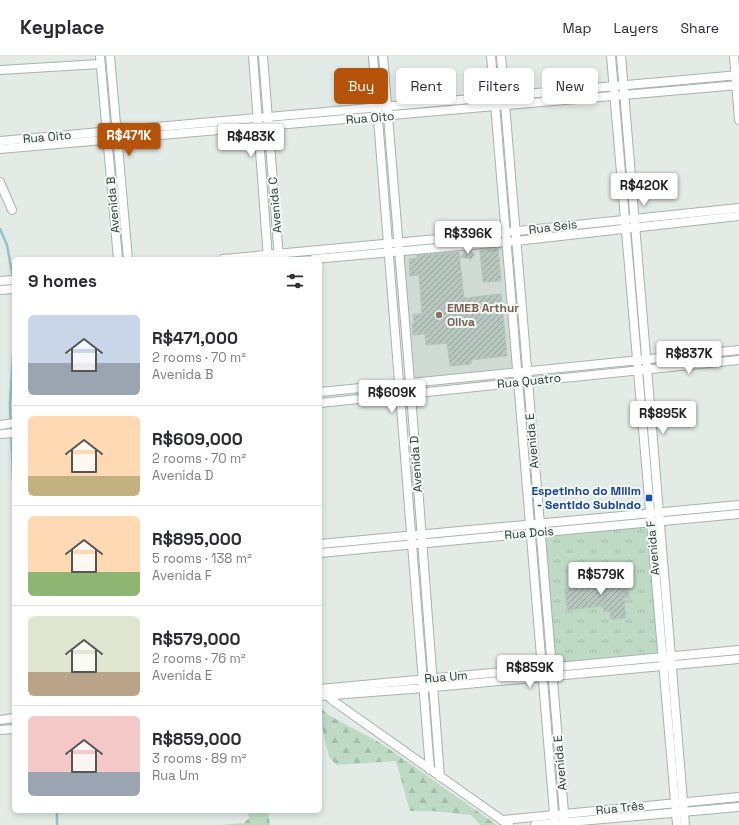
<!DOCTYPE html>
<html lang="en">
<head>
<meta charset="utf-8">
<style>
	:root { --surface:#fff; --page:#f2f2f3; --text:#2b2b33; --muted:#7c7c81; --line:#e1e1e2; --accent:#b45309 }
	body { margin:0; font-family:"Space Grotesk",sans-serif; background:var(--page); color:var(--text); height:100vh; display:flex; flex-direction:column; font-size:15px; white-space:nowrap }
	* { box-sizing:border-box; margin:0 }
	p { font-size:13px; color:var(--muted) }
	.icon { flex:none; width:22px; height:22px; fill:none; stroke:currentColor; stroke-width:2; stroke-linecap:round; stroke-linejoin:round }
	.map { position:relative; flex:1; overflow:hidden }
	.panel { position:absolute; left:12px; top:201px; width:310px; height:556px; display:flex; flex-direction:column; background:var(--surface); border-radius:6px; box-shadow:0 2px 6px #0003 }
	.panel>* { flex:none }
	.guide { position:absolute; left:334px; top:12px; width:345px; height:36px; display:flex; gap:8px }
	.price { position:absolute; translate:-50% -34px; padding:0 9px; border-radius:4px; background:#fff; color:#222; font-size:13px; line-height:26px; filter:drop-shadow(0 1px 2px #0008) }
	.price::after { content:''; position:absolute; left:50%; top:24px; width:12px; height:9px; margin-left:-6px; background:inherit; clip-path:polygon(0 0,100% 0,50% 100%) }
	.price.selected { background:var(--accent); color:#fff }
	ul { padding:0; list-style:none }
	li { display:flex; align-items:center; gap:12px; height:100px; padding:0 16px }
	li+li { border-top:1px solid var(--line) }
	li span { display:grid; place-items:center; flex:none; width:112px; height:80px; border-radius:6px; color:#555 }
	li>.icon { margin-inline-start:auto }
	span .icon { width:48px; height:48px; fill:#fffc; stroke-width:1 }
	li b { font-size:17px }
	h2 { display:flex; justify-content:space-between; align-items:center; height:48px; padding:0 16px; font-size:17px }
	.pill { padding:0 14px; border-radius:6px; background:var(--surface); box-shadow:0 2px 6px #0003; font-size:14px; line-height:36px }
	.pill.selected { background:var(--accent); color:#fff }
	header { display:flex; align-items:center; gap:24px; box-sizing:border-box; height:56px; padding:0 20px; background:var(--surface); border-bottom:1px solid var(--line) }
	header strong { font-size:19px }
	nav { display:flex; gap:22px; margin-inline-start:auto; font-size:14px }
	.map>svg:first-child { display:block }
</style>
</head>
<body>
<header>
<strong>Keyplace</strong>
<nav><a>Map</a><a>Layers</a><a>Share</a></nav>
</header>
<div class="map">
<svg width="739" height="769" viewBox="0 0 739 769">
	<defs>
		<pattern id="forest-firs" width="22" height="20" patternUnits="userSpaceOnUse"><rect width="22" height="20" fill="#bedac4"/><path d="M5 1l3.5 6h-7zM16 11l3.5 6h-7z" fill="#a3bca9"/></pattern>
		<pattern id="park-tufts" width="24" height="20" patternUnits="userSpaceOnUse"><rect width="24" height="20" fill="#bedac4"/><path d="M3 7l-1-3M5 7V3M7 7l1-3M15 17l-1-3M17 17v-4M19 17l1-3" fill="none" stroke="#a3bca9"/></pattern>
		<pattern id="building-hatch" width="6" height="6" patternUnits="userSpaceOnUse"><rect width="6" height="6" fill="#b8c6c0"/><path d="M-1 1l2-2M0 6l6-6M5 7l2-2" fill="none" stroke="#95a29d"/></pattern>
	</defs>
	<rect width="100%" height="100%" fill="#e3ebe7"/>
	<path fill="#d1dbd6" d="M504,188l12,128 -105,10 -9,-128z"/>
	<g fill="url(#forest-firs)">
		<path d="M320,652l10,8 52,28 115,81h-17l-9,-10 -40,-4h-21l-14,-50 -59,4c-2,-2 -5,-4 -7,-7 -4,-10 -10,-40 -10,-50z"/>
		<path d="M248,755h20l2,14h-49l23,-2 5,-5z"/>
	</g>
	<path fill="url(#park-tufts)" d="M651,466l11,135 -110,10 -11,-135z"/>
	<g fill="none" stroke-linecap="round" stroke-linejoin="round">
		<g stroke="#90c4cb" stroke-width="2.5">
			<path d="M0,173l7,16 7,39"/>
			<path d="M14,281l-4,68 4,99"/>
			<path d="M57,755v14"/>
		</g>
	</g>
	<g fill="url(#building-hatch)" stroke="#b6c4be">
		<path d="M498,193l3,32 -18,1 -3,-31z"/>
		<path d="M466,195h5l4,4 -4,4 -11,-2z"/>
		<path d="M459,196l5,46 37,-4 6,62 -36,4v4l-21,2 -3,-23 -21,2 -1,-11 -12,1 -1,-11h2l-1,-10h9l-3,-39 -9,1 -1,-17 8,-1v-3z"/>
		<path d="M620,514l3,19h5l1,8 -5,1 2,20 -15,1 -1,-8 -6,1 -1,-6 -36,4 -2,-21 36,-4v-7l7,-1 -1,-5z"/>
	</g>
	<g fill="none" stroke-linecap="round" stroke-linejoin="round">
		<defs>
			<g id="minor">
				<path d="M100,0l18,203"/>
				<path d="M110,0l18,203"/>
				<path d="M253,0l15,203"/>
				<path d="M263,0l16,202"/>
				<path d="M373,0l57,714"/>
				<path d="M383,0l28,338 29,383"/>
				<path d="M491,0l64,769"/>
				<path d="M501,0l64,769"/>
				<path d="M611,0l66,769"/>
				<path d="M621,0l64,769"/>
				<path d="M734,0l5,64"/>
				<path d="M0,14l100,-6"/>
				<path d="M0,85l739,-66"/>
				<path d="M0,93l739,-64"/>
				<path d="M0,126l12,28"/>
				<path d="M223,203l257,-24 259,-27"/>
				<path d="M314,203l202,-18 223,-25"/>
				<path d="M0,225l14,-1"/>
				<path d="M0,234l14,-1"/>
				<path d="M320,336l419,-42"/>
				<path d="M320,347l419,-43"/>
				<path d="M0,369l14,-2"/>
				<path d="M0,378l14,-1"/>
				<path d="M320,488l419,-39"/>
				<path d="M320,497l419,-39"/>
				<path d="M320,633l419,-39"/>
				<path d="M325,637l7,7 177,125"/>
				<path d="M320,640l104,-8 315,-29"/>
				<path d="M0,664l14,-2"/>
				<path d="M0,674l14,-1"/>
				<path d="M502,764l237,-23"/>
				<path d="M535,769l204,-18"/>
			</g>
		</defs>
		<use href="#minor" stroke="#a6b3ae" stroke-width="10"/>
		<use href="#minor" stroke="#fff" stroke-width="8"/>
	</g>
	<circle fill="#8d6e63" stroke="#f3f8f5" stroke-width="1.5" cx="439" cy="259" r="4"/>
	<rect fill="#1a4fb4" stroke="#f3f8f5" stroke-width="1.5" x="645" y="438" width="8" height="8" rx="2"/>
	<g text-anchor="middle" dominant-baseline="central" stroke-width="4" stroke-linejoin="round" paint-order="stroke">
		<g font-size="12" fill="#243b34" stroke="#f3f8f5">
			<text transform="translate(370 62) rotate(-5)">Rua Oito</text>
			<text transform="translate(47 81) rotate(-5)">Rua Oito</text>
			<text transform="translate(113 149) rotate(-95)">Avenida B</text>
			<text transform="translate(275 149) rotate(-95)">Avenida C</text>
			<text transform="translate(553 171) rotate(-7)">Rua Seis</text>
			<text transform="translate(529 325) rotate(-6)">Rua Quatro</text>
			<text transform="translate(532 385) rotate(-95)">Avenida E</text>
			<text transform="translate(416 408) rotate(-94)">Avenida D</text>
			<text transform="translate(529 477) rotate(-5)">Rua Dois</text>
			<text transform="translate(653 492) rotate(-95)">Avenida F</text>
			<text transform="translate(446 621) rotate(-5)">Rua Um</text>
			<text transform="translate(560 707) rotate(-95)">Avenida E</text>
			<text transform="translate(620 752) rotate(-6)">Rua Três</text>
		</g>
		<g font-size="12" font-weight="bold" fill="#785e54" stroke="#f3f8f5" text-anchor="start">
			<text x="447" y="252">EMEB Arthur<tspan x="447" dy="14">Oliva</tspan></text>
		</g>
		<g font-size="12" font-weight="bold" fill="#164399" stroke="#f3f8f5" text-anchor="end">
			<text x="641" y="435">Espetinho do Milim<tspan x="641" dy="14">- Sentido Subindo</tspan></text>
		</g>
	</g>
</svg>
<b class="price selected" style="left:129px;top:101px">R$471K</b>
<b class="price" style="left:251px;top:102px">R$483K</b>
<b class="price" style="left:644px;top:151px">R$420K</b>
<b class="price" style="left:468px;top:199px">R$396K</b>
<b class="price" style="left:689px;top:319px">R$837K</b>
<b class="price" style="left:392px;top:358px">R$609K</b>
<b class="price" style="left:663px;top:379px">R$895K</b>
<b class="price" style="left:601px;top:540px">R$579K</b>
<b class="price" style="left:530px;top:633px">R$859K</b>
<div class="guide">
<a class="pill selected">Buy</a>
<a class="pill">Rent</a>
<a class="pill">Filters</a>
<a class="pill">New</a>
</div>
<section class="panel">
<h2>9 homes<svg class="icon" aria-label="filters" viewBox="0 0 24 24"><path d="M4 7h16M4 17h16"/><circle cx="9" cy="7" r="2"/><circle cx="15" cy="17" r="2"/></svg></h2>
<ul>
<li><span style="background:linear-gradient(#c9d6e8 60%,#9aa5b1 0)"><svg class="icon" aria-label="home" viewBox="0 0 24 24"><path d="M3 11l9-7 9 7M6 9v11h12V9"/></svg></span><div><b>R$471,000</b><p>2 rooms · 70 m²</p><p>Avenida B</p></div></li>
<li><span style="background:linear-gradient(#ffd9b3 75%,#c2b280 0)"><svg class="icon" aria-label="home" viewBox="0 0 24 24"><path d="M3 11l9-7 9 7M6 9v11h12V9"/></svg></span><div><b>R$609,000</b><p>2 rooms · 70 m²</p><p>Avenida D</p></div></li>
<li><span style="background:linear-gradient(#ffd9b3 70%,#8fb573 0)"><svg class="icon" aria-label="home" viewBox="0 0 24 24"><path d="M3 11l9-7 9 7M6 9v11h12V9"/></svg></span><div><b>R$895,000</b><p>5 rooms · 138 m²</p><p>Avenida F</p></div></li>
<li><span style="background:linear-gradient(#dfe7d0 70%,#b9a48a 0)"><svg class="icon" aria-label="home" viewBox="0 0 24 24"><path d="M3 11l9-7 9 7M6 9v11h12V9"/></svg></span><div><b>R$579,000</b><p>2 rooms · 76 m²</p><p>Avenida E</p></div></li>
<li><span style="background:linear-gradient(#f6c9c9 70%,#9aa5b1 0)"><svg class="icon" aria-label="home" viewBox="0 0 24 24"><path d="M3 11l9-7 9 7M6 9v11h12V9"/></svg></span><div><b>R$859,000</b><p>3 rooms · 89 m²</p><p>Rua Um</p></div></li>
</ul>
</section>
</div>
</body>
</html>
